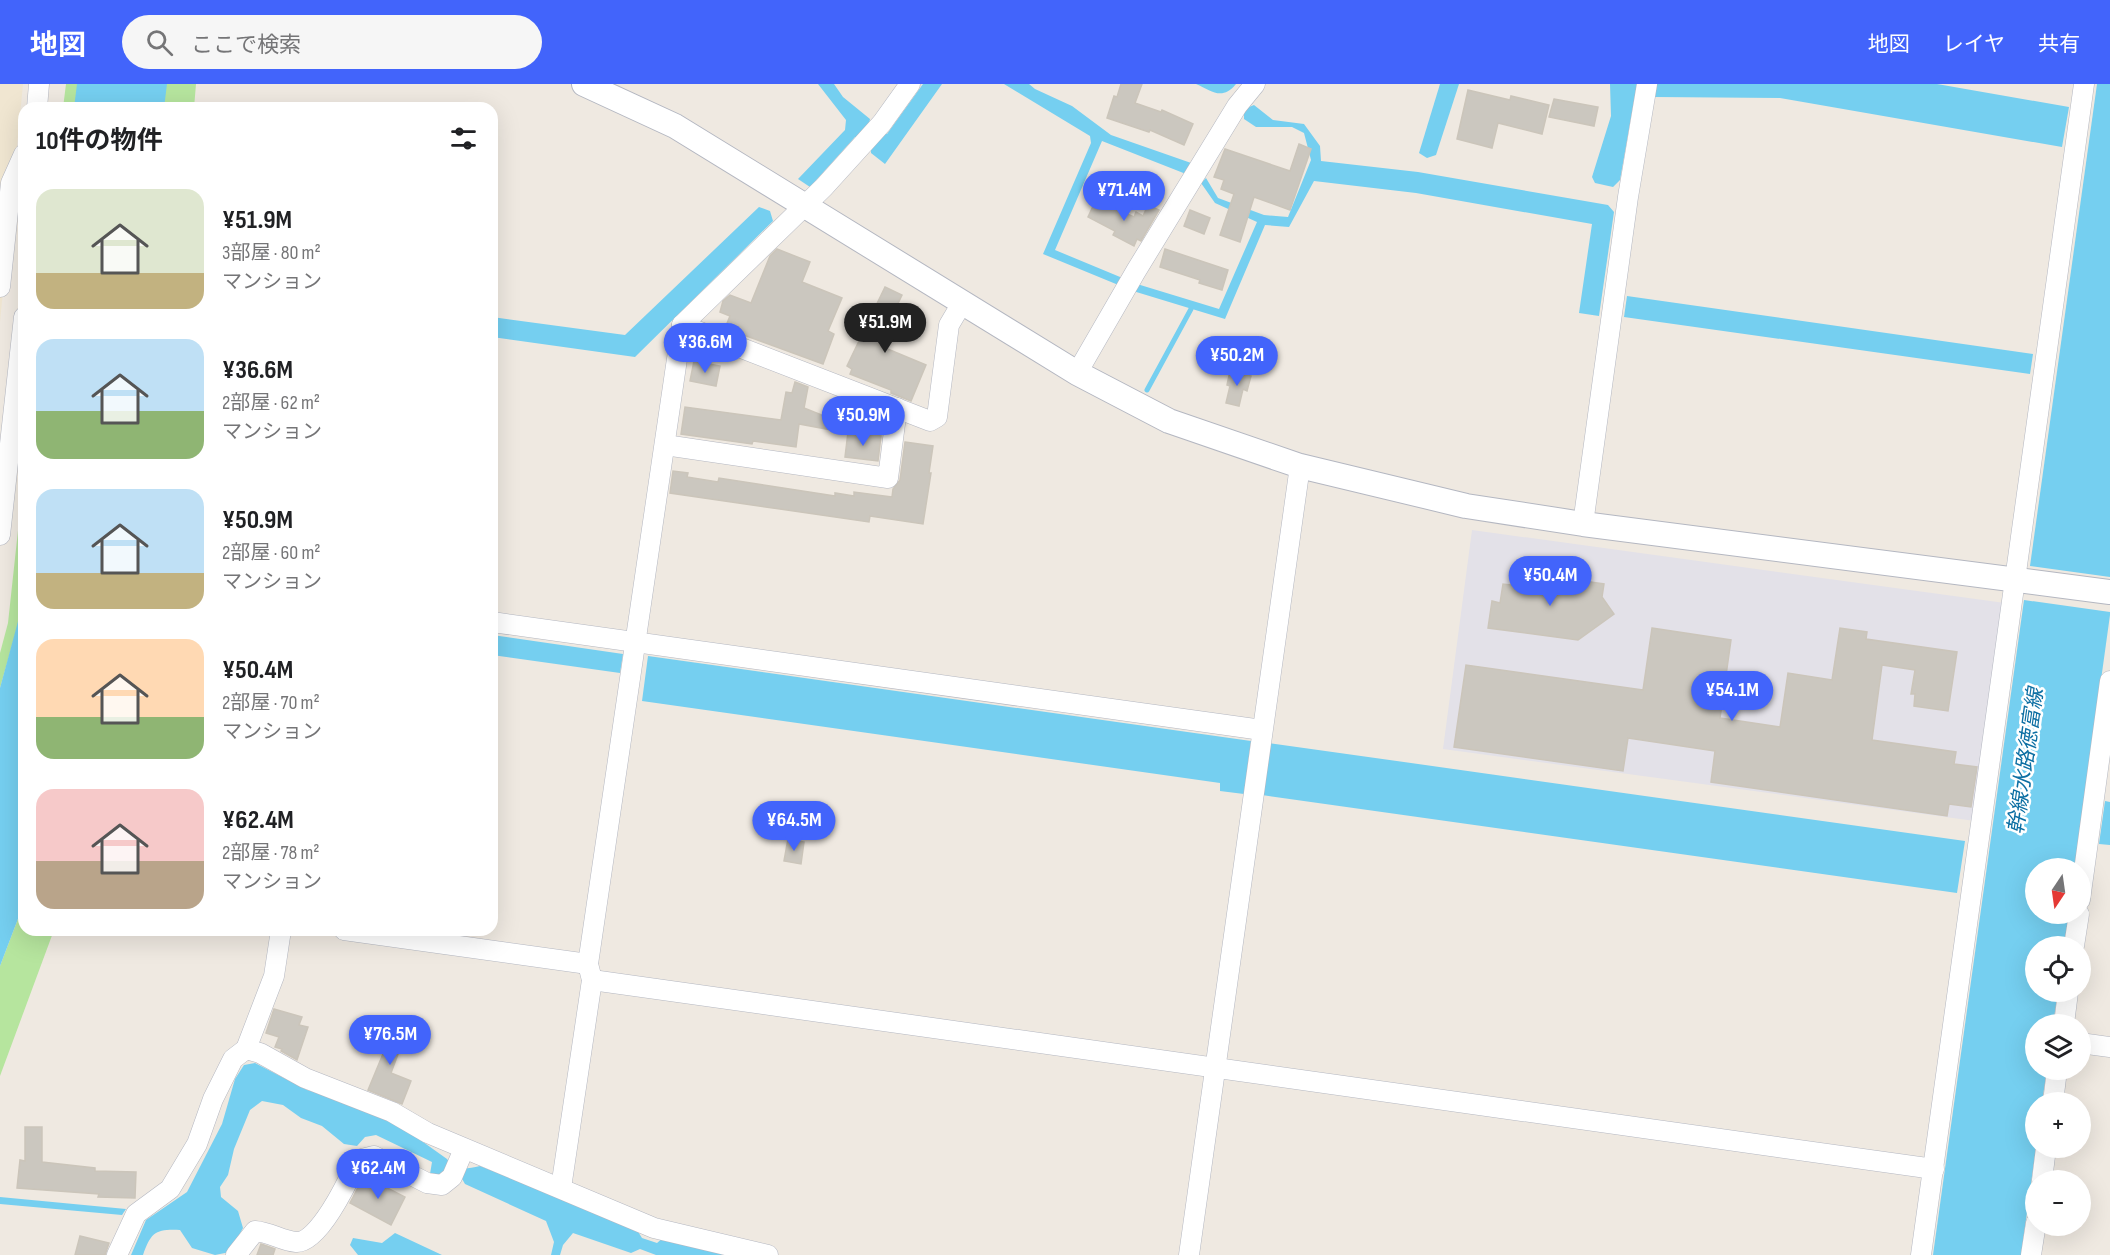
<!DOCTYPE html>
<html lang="ja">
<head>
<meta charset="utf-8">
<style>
	:root { --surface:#fff; --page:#f6f6f6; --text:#202124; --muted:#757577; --accent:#4264fb }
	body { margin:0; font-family:"Sofia Sans Condensed","Noto Sans JP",sans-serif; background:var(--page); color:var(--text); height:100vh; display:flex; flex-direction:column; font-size:22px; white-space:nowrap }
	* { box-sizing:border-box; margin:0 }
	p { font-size:20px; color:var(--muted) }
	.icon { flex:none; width:33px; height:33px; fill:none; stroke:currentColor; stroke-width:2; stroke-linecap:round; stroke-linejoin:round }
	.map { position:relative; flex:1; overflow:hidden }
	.side { position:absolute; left:18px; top:18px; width:480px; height:834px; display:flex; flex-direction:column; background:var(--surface); border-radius:18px; box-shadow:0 6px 24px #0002 }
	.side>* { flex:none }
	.needle { width:39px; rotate:193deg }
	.controls { position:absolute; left:2025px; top:774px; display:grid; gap:12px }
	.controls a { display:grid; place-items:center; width:66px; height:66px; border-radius:50%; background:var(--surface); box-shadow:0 6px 24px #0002; font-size:30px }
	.price { position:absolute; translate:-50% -51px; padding:0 14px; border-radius:21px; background:var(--accent); color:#fff; font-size:20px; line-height:39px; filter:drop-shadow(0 2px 3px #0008) }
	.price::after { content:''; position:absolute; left:50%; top:36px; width:18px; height:14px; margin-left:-9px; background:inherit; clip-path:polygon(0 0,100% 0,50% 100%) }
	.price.current { background:#222; color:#fff }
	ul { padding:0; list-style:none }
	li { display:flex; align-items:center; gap:18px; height:150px; padding:0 18px }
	li span { display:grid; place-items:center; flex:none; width:168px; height:120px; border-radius:18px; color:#555 }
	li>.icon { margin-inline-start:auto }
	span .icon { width:72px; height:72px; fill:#fffc; stroke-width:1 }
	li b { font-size:26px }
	h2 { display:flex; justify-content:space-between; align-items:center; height:72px; padding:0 18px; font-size:26px }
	header { display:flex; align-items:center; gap:36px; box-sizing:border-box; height:84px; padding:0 30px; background:var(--accent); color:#fff }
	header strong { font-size:28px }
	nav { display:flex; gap:33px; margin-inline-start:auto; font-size:21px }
	.search { width:420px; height:54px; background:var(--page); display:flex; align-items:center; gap:15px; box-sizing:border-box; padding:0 21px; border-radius:33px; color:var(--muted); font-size:22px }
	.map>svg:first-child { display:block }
</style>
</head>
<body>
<header>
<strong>地図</strong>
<div class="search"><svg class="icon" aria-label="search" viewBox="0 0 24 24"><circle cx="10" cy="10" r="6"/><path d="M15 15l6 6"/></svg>ここで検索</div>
<nav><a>地図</a><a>レイヤ</a><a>共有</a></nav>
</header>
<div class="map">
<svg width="2110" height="1171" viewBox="0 0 2110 1171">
	<rect width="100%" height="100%" fill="#efe9e1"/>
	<path fill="#e3e1e8" d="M1472,446l533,73 -30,218 -532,-72z"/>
	<path fill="#f0e6d1" d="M0,0h23l-23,238z"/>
	<g fill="#b6e59e">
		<path d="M66,0h47l-3,24h-47z"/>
		<path d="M159,0h37l-2,24h-38z"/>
		<path d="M24,391v128l-24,85v-35l8,-30z"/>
		<path d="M24,819v27h30l-54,146v-110z"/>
	</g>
	<g fill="#75cff0">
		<path d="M77,0h90l-3,24h-90z"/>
		<path d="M818,0h16l9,13 27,22 -2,10 -7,8h-6l-45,50 -12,-8 47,-49 1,-10z"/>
		<path d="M923,0h19l-57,80 -14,-11v-6l10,-13h6z"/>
		<path d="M1004,0h25l6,5 37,17 39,29 83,29 -8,10 -84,-33 -47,109 82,34 82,25 38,-87 -42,-19 -14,-20 5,-5 12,20 46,17 24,2 23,-57 -7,-27 -12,-6h-36l-12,-8v-10l10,-4 19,15 31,4 16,22 1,15 97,11 190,33 6,7 -15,104 -20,-3 13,-89 -176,-31 -102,-12 -25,46 -24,-2 -40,94 -92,-28 -90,-37 48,-111 -1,-7z"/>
		<path d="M1196,0h40c-14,17 -24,7 -40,0z"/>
		<path d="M1440,0h19l-23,71 -9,3 -8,-5z"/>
		<path d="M1610,0h27l-17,96 -7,7 -18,-4 -3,-6 19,-61z"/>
		<path d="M1657,0h280l132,23 -7,40 -282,-49 -125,-1z"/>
		<path d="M2097,0h13v493l-80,-11z"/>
		<path d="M759,123l11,4 3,10 -138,136 -143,-20v-20l133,18z"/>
		<path d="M1627,212l406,58 -3,20 -406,-57z"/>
		<path d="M24,492v327l-24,63v-278l20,-74z"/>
		<path d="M2024,516l86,12v3l-35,253h-39v46h33l-5,32h-28v46h22l-5,32h-17v46h11l-5,32h-6v46l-15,107h-88z"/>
		<path d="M492,551l131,19 -3,19 -128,-18z"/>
		<path d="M648,572l603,85 -7,53 -24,-3v-8l-578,-82z"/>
		<path d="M1269,659l696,98 -8,52 -695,-98z"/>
		<path d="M2105,717l5,1v43l-11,-1z"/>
		<path d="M255,979l52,27 29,7 66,30 45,32c9,13 19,10 33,7l155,61 7,11 15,5 7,-6 65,18h-73l-16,-6 -9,4 -58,-20 -10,12 -3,10h-9l3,-13 -8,-21 -81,-37 -4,-7 -31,-3 2,-12 -56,-27 -11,2 -8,9 -13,-2 -22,-18 -21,-8 -18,-13 -21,-4 -12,9 -16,39 -6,26 -8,12 1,10 17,14 5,17 -13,24 -15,3 -23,-7 -12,-18c-24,-1 -29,2 -37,25h-12l15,-35 41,-28 35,-68 13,-45 9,-14z"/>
		<path d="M0,1113l126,12 -4,6 -122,-11z"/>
		<path d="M395,1149l47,22h-84l-8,-10 3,-7 29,5z"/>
	</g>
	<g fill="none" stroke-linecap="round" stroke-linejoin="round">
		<path stroke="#75cff0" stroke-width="5" d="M1147,306l44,-81"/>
	</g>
	<g fill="#cbc7bf" stroke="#cbc5ba" stroke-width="1.5">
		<path d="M1121,0h21l-7,19 26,9 1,-2 31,14 -9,21 -34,-15 -1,2 -42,-14 7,-22 3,1z"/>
		<path d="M1468,6l42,10 1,-4 38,9 -7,29 -44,-11 -6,25 -35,-9z"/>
		<path d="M1554,15l44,8 -4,19 -45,-9z"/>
		<path d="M1299,60l12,5 -21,61 -36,-13 -14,45 -20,-7 14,-41 -13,-5 3,-9 -10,-3 11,-28 65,22z"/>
		<path d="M1096,116l38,17 2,-5 7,4 5,-11 11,5 -18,31 -4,-2 -3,7 -21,-11 2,-4 -27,-14z"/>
		<path d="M1190,126l20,8 -6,16 -20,-8z"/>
		<path d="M777,165l33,13 -8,20 40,16 -14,33 6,3 -11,30 -98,-36 5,-12 -10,-4 3,-11 7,-6 21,8 19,-47z"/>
		<path d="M1165,165l63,21 -6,20 -23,-7 1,-3 -40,-13z"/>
		<path d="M885,203l17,8 -24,50 48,20 -15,36 -20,-8v-3l-41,-16 2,-5 -5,-3z"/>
		<path d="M694,277l26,5 -4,20 -26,-5z"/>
		<path d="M1230,287l21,5 -4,15 -4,-2 -4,17 -13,-3 4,-17 -3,-1z"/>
		<path d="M795,298l13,5 -4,21 20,8 2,-4 4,1 1,-5 15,2 -3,14 6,3 -1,6 -49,-9 -3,23 -43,-6 -1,3 -71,-10 4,-27 96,13 5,-28 6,1z"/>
		<path d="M848,348l33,4 -3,25 -33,-4z"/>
		<path d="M905,358l28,4 -4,27h2l-8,51 -53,-8 -1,6 -199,-29 3,-22 15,2 -1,4 31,5 1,-4 116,18v-3l19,3v-4l38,5 1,-8 7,-9z"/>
		<path d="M1514,487l90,13 -2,13 12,17 -36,26 -90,-12 4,-27 8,2 3,-19 8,1z"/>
		<path d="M1652,544l79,12 -11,78 60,9 8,-54 44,7 8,-52 27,4 -1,7 91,13 -9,59 -34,-5 1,-12h-4l4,-24 -33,-5 -10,75 84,12 -2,12 23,3 -6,40 -22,-3 -2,12 -236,-34 4,-31 -87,-13 -5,33 -169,-24 12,-82 177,25z"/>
		<path d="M788,755l16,3 -3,22 -17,-3z"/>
		<path d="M274,925l28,8 -3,8 9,2 -11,33 -16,-9 1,-2 -7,-2 4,-10 -13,-4z"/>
		<path d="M386,938l21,8 -16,43 20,8 -9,23 -34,-14 17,-41 -8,-3z"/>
		<path d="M25,1043h17v35l53,6v3l41,1 -1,26 -37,-1 1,-3 -82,-6 3,-28 5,1z"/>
		<path d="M364,1092l41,21 -14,28 -41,-22z"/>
		<path d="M80,1152l29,7 -4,12h-30z"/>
		<path d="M261,1160l14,5 -2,6h-16z"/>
	</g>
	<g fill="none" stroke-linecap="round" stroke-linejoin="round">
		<defs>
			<g id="minor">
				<path d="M37,24l2,-24"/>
				<path d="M0,203l11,-104 13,-29"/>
				<path d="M682,241l248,96 7,-4 12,-92 13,-22"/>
				<path d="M1077,289l59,-102 101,-165 18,-22"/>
				<path d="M665,361l223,33 9,-70"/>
				<path d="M1583,440l45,-327 19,-113"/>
				<path d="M0,451l24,-218"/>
				<path d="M492,538l770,108"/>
				<path d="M2080,816l30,-219"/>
				<path d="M344,846l244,34"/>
				<path d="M2074,862l5,-32"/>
				<path d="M592,896l1342,189"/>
				<path d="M2064,940l4,-32"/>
				<path d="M2080,959l30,4"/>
				<path d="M246,965l14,4 45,25 87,34 36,21 226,95 114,27"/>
				<path d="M2053,1018l4,-32"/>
				<path d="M2042,1096l4,-32"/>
				<path d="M561,1104l31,-208 -4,-16 94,-639 142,-138 58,-64 28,-39"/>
				<path d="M117,1171l19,-41 34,-25 27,-45 16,-45 20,-40 13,-10 28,-73 7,-46"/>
				<path d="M236,1171l19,-24c15,1 27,10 41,11 23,2 53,-63 62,-82l16,-4 53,27 15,2 10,-8 12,-28"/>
				<path d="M1189,1171l111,-789"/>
				<path d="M1921,1171l163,-1171"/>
				<path d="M2031,1171l5,-32"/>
			</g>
			<path id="tertiary" d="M584,0l91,42 402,247 92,48 131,45 166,40 117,18 527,68"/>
		</defs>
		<use href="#minor" stroke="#b4b7c1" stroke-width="21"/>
		<use href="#tertiary" stroke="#b4b7c1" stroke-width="26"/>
		<use href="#minor" stroke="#fff" stroke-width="20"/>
		<use href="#tertiary" stroke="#fff" stroke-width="24"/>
	</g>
	<g text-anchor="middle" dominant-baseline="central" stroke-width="5" stroke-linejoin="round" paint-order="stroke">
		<g font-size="21" font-style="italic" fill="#0d6fa3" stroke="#fff">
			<text transform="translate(2026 677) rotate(-82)">幹線水路徳富線</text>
		</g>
	</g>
</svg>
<div class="controls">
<a><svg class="needle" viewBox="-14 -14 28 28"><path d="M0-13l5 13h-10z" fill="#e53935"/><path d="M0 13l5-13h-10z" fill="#757577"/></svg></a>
<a><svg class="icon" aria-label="locate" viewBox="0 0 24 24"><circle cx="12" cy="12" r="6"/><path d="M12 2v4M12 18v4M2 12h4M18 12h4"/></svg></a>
<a><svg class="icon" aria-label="layers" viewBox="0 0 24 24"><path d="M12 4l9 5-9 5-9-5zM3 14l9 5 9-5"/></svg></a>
<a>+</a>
<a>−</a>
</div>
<b class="price" style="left:1124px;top:138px">¥71.4M</b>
<b class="price current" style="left:885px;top:270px">¥51.9M</b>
<b class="price" style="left:705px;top:290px">¥36.6M</b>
<b class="price" style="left:1237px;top:303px">¥50.2M</b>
<b class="price" style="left:863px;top:363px">¥50.9M</b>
<b class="price" style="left:1550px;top:523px">¥50.4M</b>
<b class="price" style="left:1732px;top:638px">¥54.1M</b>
<b class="price" style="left:794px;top:768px">¥64.5M</b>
<b class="price" style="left:390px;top:982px">¥76.5M</b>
<b class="price" style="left:378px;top:1116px">¥62.4M</b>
<section class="side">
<h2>10件の物件<svg class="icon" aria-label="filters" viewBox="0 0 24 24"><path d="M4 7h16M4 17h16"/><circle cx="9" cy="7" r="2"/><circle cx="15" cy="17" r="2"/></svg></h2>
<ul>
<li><span style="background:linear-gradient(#dfe7d0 70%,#c2b280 0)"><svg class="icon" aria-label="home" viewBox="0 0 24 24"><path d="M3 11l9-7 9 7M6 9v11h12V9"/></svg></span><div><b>¥51.9M</b><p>3部屋 · 80 m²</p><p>マンション</p></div></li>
<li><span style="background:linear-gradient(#bfe0f5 60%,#8fb573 0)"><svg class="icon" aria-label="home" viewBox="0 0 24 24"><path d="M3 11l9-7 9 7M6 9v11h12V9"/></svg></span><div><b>¥36.6M</b><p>2部屋 · 62 m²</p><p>マンション</p></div></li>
<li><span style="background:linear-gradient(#bfe0f5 70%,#c2b280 0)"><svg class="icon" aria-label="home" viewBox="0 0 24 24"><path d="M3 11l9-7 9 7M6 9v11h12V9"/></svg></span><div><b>¥50.9M</b><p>2部屋 · 60 m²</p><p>マンション</p></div></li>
<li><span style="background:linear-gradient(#ffd9b3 65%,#8fb573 0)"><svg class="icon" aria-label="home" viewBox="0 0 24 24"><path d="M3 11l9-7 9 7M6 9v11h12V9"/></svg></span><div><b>¥50.4M</b><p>2部屋 · 70 m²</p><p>マンション</p></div></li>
<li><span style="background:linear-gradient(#f6c9c9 60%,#b9a48a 0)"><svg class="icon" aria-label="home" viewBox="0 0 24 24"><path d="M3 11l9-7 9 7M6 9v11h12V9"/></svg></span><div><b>¥62.4M</b><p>2部屋 · 78 m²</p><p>マンション</p></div></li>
</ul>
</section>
</div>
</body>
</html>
